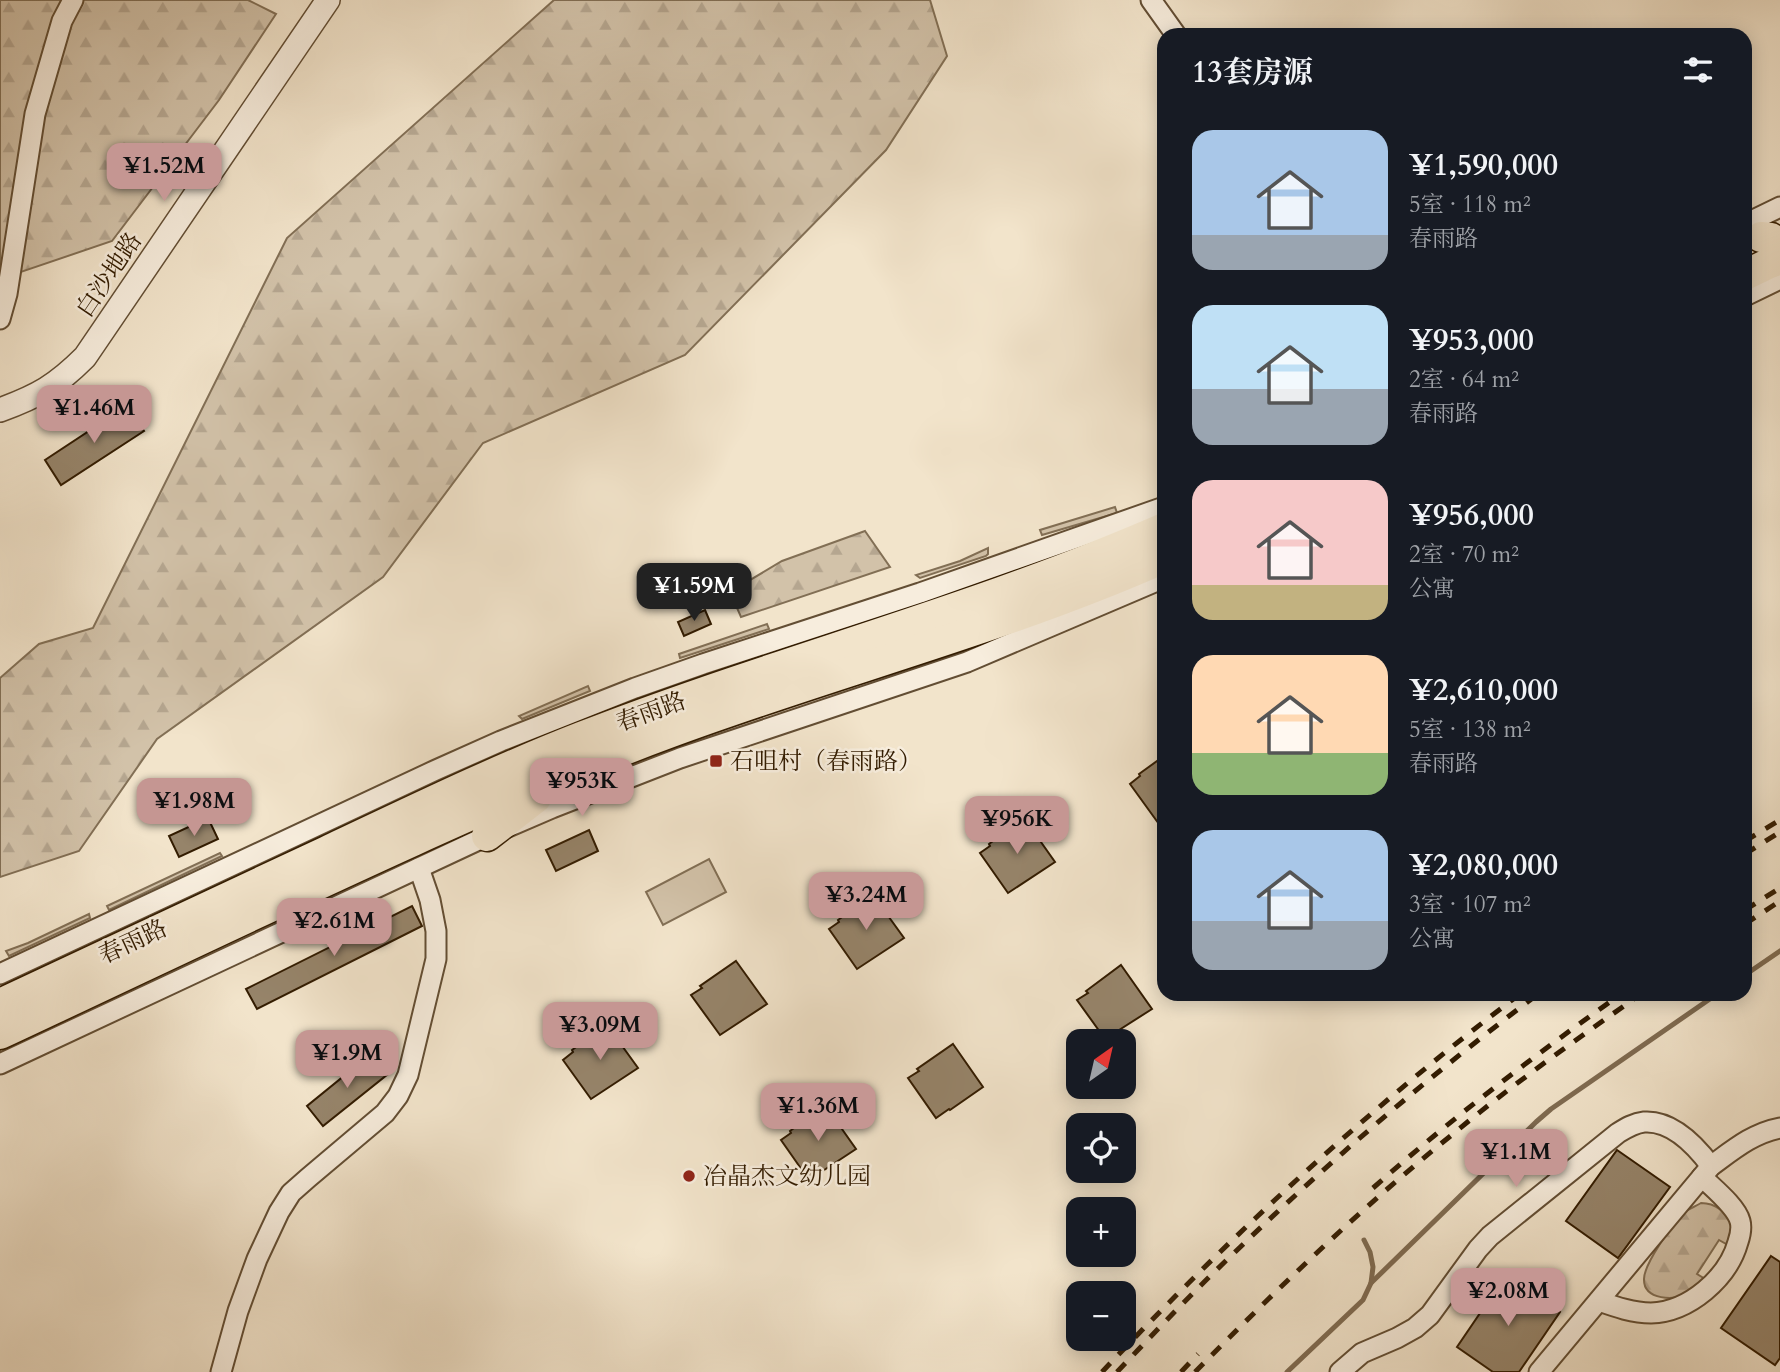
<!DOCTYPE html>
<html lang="zh">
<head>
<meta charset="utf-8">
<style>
	:root { --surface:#171b24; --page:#20242c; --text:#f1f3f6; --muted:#9ea1a6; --accent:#c59692 }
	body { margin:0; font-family:Cardo,"Noto Serif SC",serif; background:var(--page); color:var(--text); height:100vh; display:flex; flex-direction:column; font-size:26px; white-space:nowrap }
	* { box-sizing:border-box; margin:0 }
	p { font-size:23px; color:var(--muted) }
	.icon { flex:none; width:38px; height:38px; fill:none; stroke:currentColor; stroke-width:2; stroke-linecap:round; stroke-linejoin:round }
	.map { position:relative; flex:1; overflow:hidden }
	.details { position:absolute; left:1157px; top:28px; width:595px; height:973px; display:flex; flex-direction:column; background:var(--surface); border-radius:21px; box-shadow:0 4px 18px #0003 }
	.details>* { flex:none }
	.needle { width:46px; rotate:34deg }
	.buttons { position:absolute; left:1066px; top:1029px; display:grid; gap:14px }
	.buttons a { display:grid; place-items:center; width:70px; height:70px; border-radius:14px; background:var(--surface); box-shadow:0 4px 18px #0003; font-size:35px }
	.price { position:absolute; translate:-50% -60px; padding:0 16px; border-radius:14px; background:var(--accent); color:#111; font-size:23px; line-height:46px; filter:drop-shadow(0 2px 4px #0008) }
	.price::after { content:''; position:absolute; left:50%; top:42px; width:21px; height:16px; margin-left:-10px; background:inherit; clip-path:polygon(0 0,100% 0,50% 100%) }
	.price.selected { background:#222; color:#fff }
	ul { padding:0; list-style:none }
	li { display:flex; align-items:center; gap:21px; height:175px; padding:0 35px }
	li span { display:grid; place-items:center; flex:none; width:196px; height:140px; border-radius:21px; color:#555 }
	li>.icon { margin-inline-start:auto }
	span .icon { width:84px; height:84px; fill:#fffc; stroke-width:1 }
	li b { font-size:30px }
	h2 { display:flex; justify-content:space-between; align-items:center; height:84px; padding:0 35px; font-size:30px }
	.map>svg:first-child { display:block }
</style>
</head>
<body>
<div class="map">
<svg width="1780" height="1372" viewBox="0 0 1780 1372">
	<defs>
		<pattern id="forest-firs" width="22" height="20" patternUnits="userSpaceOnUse" patternTransform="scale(1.75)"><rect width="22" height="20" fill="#d2c2a9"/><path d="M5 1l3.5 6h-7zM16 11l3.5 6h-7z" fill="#b5a690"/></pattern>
	</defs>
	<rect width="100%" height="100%" fill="#f2e4cb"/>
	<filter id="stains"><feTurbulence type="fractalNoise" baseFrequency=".00286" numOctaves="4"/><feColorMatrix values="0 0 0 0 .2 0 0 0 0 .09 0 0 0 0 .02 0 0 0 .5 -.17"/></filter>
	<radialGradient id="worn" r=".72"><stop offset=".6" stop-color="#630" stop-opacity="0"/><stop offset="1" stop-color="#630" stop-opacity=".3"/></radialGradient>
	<g fill="#d2c2a9" stroke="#826f55" stroke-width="2">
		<path d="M1115,507l2,6 -75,22 -2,-5z"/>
		<path d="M988,548v6l-2,2 -66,22 -4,-3 44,-14z"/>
		<path d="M767,624l2,5 -89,29 -1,-4z"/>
		<path d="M588,686l2,5 -68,28 -3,-3z"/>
		<path d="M220,853l2,3 -113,54 -2,-4z"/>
		<path d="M709,859l17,33 -63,33 -17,-33z"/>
		<path d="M89,914l1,4 -81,38 -3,-5 22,-8z"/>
	</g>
	<g fill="url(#forest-firs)" stroke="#826f55" stroke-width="2">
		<path d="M0,0h248l28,14 -57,86 -107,141 -112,38z"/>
		<path d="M554,0h376l17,56 -61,94 -201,205 -202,88 -100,134 -226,162 -78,112 -79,26v-199l39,-34 54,-16 194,-390z"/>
		<path d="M865,531l25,36 -149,50 -11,-25 52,-31z"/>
		<path d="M1096,542l-161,59 -164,53 -2,-7 293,-99z"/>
		<path d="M961,649l5,2 1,3 -402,139 33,-18 73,-28z"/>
		<path d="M740,658l2,6 -276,107 -3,-6 67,-29z"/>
		<path d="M440,774l4,8 -354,164 -5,-8z"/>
		<path d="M490,821l-25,20 -465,218v-10z"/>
		<path d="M1701,1203c16,0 26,10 33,25l-6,17 -9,-5 -22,34 8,5c-5,5 -11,11 -17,15 -13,7 -44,6 -44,-14 -1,-15 30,-59 42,-69 5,-3 10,-5 15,-8z"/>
	</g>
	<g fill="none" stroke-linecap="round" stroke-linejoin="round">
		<g stroke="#7f6b51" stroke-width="5">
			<path d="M1745,975l35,-24"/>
			<path d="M1371,1283l165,-161 15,-13 166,-115"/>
			<path d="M1287,1372l76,-72 8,-17 2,-16 -3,-15 -6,-12"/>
		</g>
	</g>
	<g fill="#96846a" stroke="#331c01" stroke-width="2">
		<path d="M127,406l17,25 -83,54 -16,-25z"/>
		<path d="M705,610l6,14 -27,12 -6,-14z"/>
		<path d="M1164,756v75l-34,-47 10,-8 -1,-2z"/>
		<path d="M208,818l10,21 -39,18 -10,-21z"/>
		<path d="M1024,818l31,44 -47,31 -28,-40 10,-7 -1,-2z"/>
		<path d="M589,830l9,21 -42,20 -10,-21z"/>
		<path d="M873,895l31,43 -47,31 -28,-40 10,-7 -1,-2z"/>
		<path d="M412,906l10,20 -165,83 -11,-20z"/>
		<path d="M736,961l31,43 -47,31 -29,-40 11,-7 -2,-2z"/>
		<path d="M1121,965l31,44 -47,30 -28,-39 11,-7 -2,-2z"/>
		<path d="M607,1025l31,43 -47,31 -28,-39 10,-8 -1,-2z"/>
		<path d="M953,1044l30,43 -33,23 -1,-1 -13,9 -28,-40 11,-7 -2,-2z"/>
		<path d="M371,1054l17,20 -65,52 -16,-20z"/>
		<path d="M825,1105l31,44 -47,31 -28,-40 10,-7 -1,-2z"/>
		<path d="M1617,1150l53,37 -52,71 -52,-37z"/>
		<path d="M1771,1256l9,6v96l-5,7 -54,-37z"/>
		<path d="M1506,1275l54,37 -41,60h-26l-36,-25z"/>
	</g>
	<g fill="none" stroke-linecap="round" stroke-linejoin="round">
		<defs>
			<g id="minor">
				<path d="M1151,0l25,35"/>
				<path d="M1745,224l35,-17"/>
				<path d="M1745,296l35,-17"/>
				<path d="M0,319l7,-25 28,-180 27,-93 11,-21"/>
				<path d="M0,974l436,-204 65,-29 134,-53 68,-24 217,-71 244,-86"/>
				<path d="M0,1064l487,-228 65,-28 128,-50 287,-96 197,-84"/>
				<path d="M1599,1301c17,6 34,12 52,12 38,-1 77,-35 87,-71 2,-6 4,-14 2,-21 -4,-15 -27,-33 -38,-44"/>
				<path d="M221,1372l17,-61 19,-52 22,-47 12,-19 17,-15 77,-65 13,-17 10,-21 28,-116v-28l-6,-31 -11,-32"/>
				<path d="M1340,1372l22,-19 35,-15 18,-10 15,-13 48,-66 12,-13 128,-103c8,-5 16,-10 26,-11 28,-2 52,24 67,44"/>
				<path d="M1539,1372l172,-206c22,-16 42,-33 69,-38"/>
			</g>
			<path id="tertiary" d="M0,410c38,-14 56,-24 85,-53l243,-357"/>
			<g id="primary">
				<path d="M1761,237l10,1 8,6v10l-6,8"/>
				<path d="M1745,275l35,-17"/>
				<path d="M487,836l49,-38"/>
				<path d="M0,1004c109,-51 218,-102 327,-153 83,-39 167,-80 254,-114 192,-75 393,-126 583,-209"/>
				<path d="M0,1034c137,-64 274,-130 413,-193 84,-38 169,-76 256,-108 164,-61 335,-104 495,-175"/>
			</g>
		</defs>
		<use href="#minor" stroke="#634e34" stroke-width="23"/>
		<use href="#tertiary" stroke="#634e34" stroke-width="26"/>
		<use href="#primary" stroke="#331c01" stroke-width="33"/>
		<use href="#minor" stroke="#f7eddd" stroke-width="19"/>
		<use href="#tertiary" stroke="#f7eddd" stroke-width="23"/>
		<use href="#primary" stroke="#f2e4cb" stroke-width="30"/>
		<g stroke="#331c01" stroke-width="5" stroke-dasharray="12 12" stroke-linecap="butt">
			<path d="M1745,841l35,-21"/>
			<path d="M1745,854l35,-22"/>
			<path d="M1745,910l35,-22"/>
			<path d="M1745,924l35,-23"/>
			<path d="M1373,1188c79,-70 162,-133 248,-194"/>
			<path d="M1102,1372c129,-137 268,-265 418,-378"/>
			<path d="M1117,1372c38,-40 76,-80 116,-118 96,-93 199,-180 305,-260"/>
			<path d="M1181,1372l17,-18"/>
			<path d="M1195,1372c82,-83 167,-165 258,-238 60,-50 124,-95 188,-140"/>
		</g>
	</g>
	<g fill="#8f2418" stroke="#f7eddd" stroke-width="2.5">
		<rect x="709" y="754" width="14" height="14" rx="3.5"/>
		<circle cx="689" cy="1176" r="7"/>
	</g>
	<g text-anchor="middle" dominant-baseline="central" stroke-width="5" stroke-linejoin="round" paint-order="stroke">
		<g font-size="24" fill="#331c01" stroke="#f7eddd">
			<text transform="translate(109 275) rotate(-56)">白沙地路</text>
			<text transform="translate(651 712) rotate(-20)">春雨路</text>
			<text transform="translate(133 942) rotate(-25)">春雨路</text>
		</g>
		<g font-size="24" fill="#331c01" stroke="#f7eddd" text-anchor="start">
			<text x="730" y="761">石咀村（春雨路）</text>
			<text x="703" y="1176">冶晶杰文幼儿园</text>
		</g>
	</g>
	<rect width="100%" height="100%" filter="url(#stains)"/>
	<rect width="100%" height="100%" fill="url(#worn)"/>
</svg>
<div class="buttons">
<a><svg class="needle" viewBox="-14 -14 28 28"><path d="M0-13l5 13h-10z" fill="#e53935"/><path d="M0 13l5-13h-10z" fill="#9ea1a6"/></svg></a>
<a><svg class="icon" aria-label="locate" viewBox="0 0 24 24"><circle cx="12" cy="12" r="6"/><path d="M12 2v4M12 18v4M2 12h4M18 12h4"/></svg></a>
<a>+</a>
<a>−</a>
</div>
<b class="price" style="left:164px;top:203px">¥1.52M</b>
<b class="price" style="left:94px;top:445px">¥1.46M</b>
<b class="price selected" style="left:694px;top:623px">¥1.59M</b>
<b class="price" style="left:582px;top:818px">¥953K</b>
<b class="price" style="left:194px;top:838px">¥1.98M</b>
<b class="price" style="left:1017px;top:856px">¥956K</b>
<b class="price" style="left:866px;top:932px">¥3.24M</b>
<b class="price" style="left:334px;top:958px">¥2.61M</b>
<b class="price" style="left:600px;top:1062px">¥3.09M</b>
<b class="price" style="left:347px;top:1090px">¥1.9M</b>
<b class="price" style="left:818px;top:1143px">¥1.36M</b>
<b class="price" style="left:1516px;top:1189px">¥1.1M</b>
<b class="price" style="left:1508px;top:1328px">¥2.08M</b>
<section class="details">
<h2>13套房源<svg class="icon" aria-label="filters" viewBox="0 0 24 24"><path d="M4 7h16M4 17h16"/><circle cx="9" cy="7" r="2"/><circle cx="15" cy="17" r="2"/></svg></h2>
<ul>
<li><span style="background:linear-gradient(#a9c7e8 75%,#9aa5b1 0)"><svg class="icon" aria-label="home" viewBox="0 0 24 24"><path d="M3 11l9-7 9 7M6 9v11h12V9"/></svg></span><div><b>¥1,590,000</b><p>5室 · 118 m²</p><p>春雨路</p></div></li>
<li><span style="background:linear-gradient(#bfe0f5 60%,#9aa5b1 0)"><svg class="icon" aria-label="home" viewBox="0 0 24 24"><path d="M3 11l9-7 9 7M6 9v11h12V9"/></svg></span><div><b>¥953,000</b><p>2室 · 64 m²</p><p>春雨路</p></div></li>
<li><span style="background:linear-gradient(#f6c9c9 75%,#c2b280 0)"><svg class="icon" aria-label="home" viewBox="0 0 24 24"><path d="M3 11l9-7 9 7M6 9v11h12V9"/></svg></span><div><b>¥956,000</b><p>2室 · 70 m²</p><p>公寓</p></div></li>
<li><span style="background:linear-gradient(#ffd9b3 70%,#8fb573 0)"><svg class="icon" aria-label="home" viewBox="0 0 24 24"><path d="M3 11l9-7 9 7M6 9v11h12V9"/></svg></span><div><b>¥2,610,000</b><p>5室 · 138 m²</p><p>春雨路</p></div></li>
<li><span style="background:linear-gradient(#a9c7e8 65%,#9aa5b1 0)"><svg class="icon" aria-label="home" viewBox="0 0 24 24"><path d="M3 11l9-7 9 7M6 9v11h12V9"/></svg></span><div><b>¥2,080,000</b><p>3室 · 107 m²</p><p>公寓</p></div></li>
</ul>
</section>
</div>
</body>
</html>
